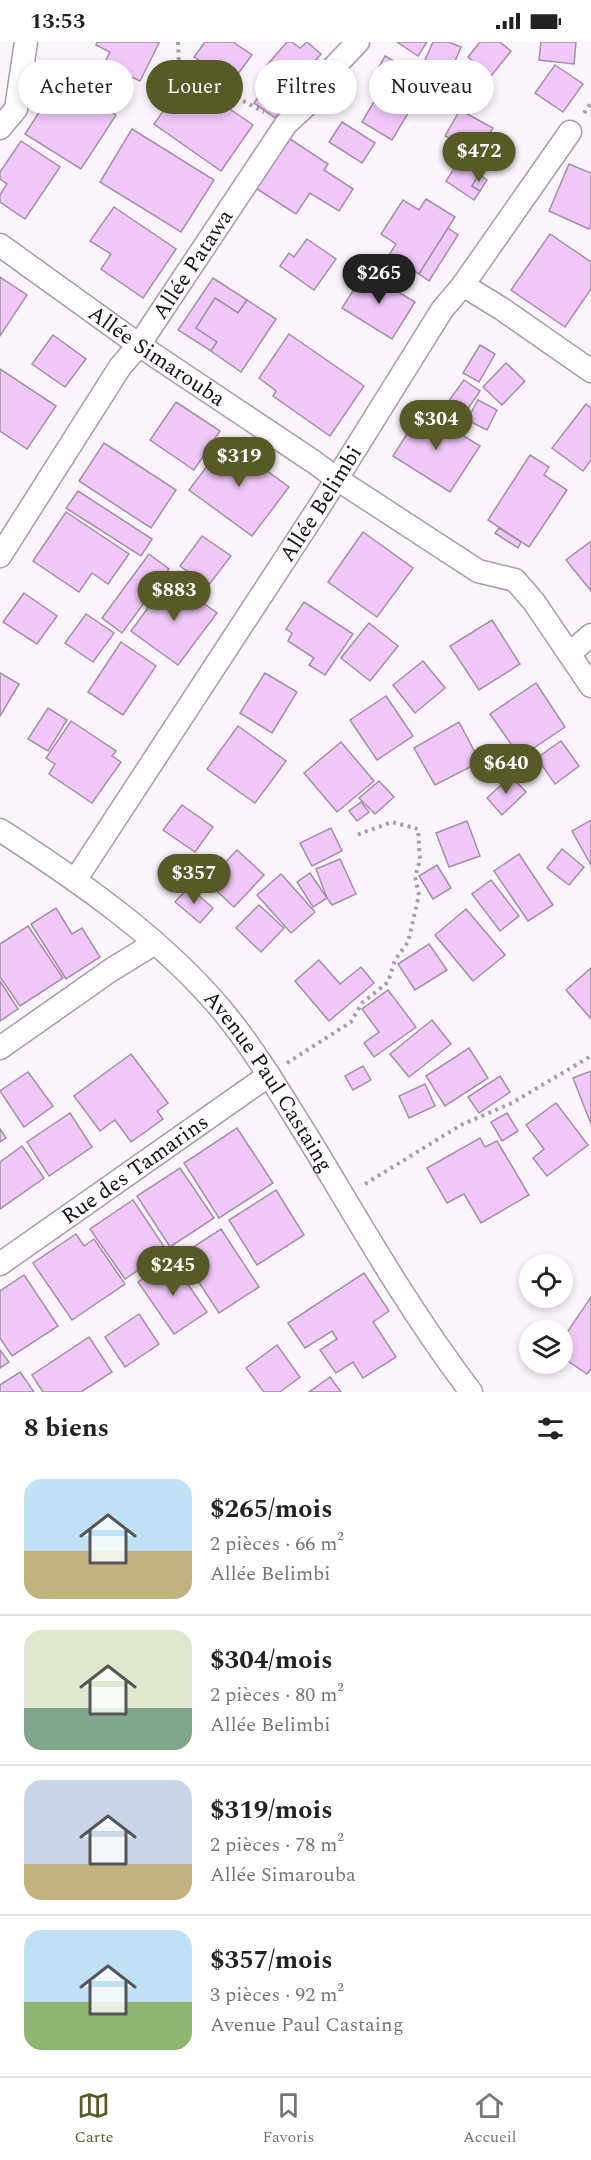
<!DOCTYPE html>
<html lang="fr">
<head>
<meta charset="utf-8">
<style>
	:root { --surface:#fff; --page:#f2f2f2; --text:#222; --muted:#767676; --line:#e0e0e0; --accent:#575926 }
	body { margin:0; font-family:Spectral,serif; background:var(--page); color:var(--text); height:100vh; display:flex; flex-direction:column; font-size:22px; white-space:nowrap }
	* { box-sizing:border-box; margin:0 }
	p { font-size:20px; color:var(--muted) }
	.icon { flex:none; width:33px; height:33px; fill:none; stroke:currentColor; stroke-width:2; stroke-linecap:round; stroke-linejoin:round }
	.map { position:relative; height:1350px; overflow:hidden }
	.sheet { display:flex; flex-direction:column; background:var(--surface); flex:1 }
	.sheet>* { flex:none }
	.top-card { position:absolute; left:18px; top:18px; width:555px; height:54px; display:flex; gap:12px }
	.tools { position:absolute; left:519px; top:1212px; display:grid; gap:12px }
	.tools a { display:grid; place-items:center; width:54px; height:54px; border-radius:50%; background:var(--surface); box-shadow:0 3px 9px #0003; font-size:30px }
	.price { position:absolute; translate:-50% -51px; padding:0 14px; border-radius:21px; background:var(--accent); color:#fff; font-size:20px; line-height:39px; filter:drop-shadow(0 2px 3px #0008) }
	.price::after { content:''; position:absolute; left:50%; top:36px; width:18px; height:14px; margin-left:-9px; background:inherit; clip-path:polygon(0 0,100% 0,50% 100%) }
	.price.active { background:#222; color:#fff }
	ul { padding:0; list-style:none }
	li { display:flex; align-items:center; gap:18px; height:150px; padding:0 24px }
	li+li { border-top:2px solid var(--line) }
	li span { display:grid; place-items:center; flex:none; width:168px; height:120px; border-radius:18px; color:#555 }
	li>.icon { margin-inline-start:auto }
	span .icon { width:72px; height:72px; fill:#fffc; stroke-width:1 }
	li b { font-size:26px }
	h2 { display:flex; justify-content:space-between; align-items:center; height:72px; padding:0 24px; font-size:26px }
	.pill { padding:0 21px; border-radius:27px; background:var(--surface); box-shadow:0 3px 9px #0003; font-size:21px; line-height:54px }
	.pill.active { background:var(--accent); color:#fff }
	.status { display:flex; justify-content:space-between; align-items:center; height:42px; padding:0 30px; background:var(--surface); direction:ltr }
	.status svg { height:16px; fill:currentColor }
	.menu { display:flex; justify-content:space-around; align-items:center; height:84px; border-top:2px solid var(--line); background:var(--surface); font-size:16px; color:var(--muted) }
	.menu a { display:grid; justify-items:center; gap:3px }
	.menu .active { color:var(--accent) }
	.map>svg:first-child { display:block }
</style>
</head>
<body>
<div class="status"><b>13:53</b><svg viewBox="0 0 49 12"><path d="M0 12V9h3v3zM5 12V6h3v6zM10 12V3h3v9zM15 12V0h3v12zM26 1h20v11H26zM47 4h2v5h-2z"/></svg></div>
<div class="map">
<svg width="591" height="1350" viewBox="0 0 591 1350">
	<rect width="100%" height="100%" fill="#fcf4fd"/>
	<g fill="#f2c8fb" stroke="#a290a5" stroke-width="1.5">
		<path d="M97,0h59l3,1 -19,38 -36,-17 6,-12 -14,-7z"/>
		<path d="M205,0h28l19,13 -20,27 -38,-25z"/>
		<path d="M287,0h5l8,6 7,-6 14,12 -28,32 -26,-21z"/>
		<path d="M397,0h30l-9,14z"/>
		<path d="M433,0h15l13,5 -10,24 -26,-11z"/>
		<path d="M480,0h20l11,9 -20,25 -23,-19z"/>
		<path d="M541,0h35l-2,22 -35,-4z"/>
		<path d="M385,14l34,20 -11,18 -33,-20z"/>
		<path d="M555,23l28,19 -20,28 -28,-19z"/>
		<path d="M186,37l67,46 -32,46 -67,-47z"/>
		<path d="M60,38l56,35 -35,54 -56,-35z"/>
		<path d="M385,41l31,17 -24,40 -30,-18z"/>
		<path d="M265,47l20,15 -10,14 -21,-15z"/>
		<path d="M460,68l33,18 -15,26 -33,-18z"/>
		<path d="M342,80l33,21 -13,20 -33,-21z"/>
		<path d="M132,87l82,51 -33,52 -81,-50z"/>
		<path d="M287,95l41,27 -4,6 29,19 -14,22 -29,-18 -14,21 -42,-27z"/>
		<path d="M21,99l39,26 -35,52 -25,-17v-7l7,-11 -7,-5v-7z"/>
		<path d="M466,108l20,13 -14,23 8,5 -6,9 -28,-19z"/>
		<path d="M569,122l22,9v52l-2,4 -40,-18z"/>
		<path d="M479,132l8,6 -7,11 -8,-5z"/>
		<path d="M426,157l29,18 -36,57 -30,-19 7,-11 -15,-10 22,-34 16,10z"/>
		<path d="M114,165l62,42 -33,49 -42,-29 10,-15 -21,-13z"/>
		<path d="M448,186l10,7 -29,46 -10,-7z"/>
		<path d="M550,192l41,28v27l-26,38 -54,-37z"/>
		<path d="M307,197l29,20 -22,31 -34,-24 9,-13 5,4z"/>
		<path d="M365,230l50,30 -23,37 -50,-31z"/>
		<path d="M0,235l27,18 -27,41z"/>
		<path d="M213,236l34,22 -9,13 -23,-15 -19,30 21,14 -6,9 -33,-21z"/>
		<path d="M215,256l23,15 9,-13 29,19 -35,53 -30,-21 6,-9 -21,-14z"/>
		<path d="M289,292l75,52 -34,50 -57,-40 3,-5 -17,-13z"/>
		<path d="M53,293l33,24 -21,28 -33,-23z"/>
		<path d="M480,303l15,9 -16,28 -16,-9z"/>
		<path d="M506,321l19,18 -23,24 -19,-18z"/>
		<path d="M0,327l56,37 -29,43 -27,-18z"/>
		<path d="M464,338l16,11 -15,22 -17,-11z"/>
		<path d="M478,358l19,10 -10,20 -20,-10z"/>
		<path d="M176,360l44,29 -26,39 -44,-30z"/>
		<path d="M586,362l5,4v52l-8,11 -31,-23z"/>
		<path d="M422,368l58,36 -30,46 -57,-36z"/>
		<path d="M226,399l63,46 -37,49 -63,-46z"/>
		<path d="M104,401l72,47 -25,38 -72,-47z"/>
		<path d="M530,413l19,12 -5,8 23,15 -38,57 -41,-27z"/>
		<path d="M78,449l74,48 -11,17 -75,-48z"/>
		<path d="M66,470l63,42 -21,30 -16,-11 -13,19 -46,-31z"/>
		<path d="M499,486l22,14 -3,6 -23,-15z"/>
		<path d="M363,490l50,36 -36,49 -49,-35z"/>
		<path d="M202,494l29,20 -23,30 -28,-20z"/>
		<path d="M590,500l1,1v48l-25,-31z"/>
		<path d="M149,512l20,15 -47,64 -20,-15z"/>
		<path d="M169,537l48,34 -39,52 -47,-34z"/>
		<path d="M24,551l33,23 -20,28 -34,-22z"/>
		<path d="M304,560l49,32 -28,41 -16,-10 5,-7 -26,-17 4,-8 -6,-4z"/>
		<path d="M86,572l28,19 -21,29 -28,-19z"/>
		<path d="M492,578l28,44 -41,26 -29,-44z"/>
		<path d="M369,581l29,23 -28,35 -29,-23z"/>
		<path d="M121,600l35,24 -33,49 -35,-23z"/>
		<path d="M423,619l22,27 -30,25 -22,-28z"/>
		<path d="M0,631l19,11 -19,32z"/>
		<path d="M265,631l32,19 -25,41 -32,-20z"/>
		<path d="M536,641l29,44 -45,30 -30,-43z"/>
		<path d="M386,654l27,40 -36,24 -27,-40z"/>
		<path d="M48,666l19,12 -19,31 -20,-12z"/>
		<path d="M71,679l45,30 -4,5 9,6 -29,41 -43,-29 6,-10 -9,-6z"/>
		<path d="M459,680l21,40 -45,23 -21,-37z"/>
		<path d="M238,684l48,35 -31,42 -48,-34z"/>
		<path d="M561,699l18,25 -24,18 -18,-26z"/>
		<path d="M341,700l33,39 -37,31 -33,-39z"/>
		<path d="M511,734l15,16 -24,23 -15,-17z"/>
		<path d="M379,739l15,16 -19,17 -16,-16z"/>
		<path d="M361,760l8,10 -12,9 -8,-10z"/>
		<path d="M182,763l31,22 -18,25 -32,-22z"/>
		<path d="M591,778v45l-19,-34z"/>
		<path d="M467,779l13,35 -31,11 -13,-34z"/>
		<path d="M331,786l11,23 -30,15 -12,-23z"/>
		<path d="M562,807l22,18 -15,18 -22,-17z"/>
		<path d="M237,808l27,25 -30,32 -27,-25z"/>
		<path d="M519,812l34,51 -25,16 -34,-50z"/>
		<path d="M340,817l16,35 -24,11 -5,-7 -11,-29z"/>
		<path d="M437,823l14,23 -18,11 -14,-23z"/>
		<path d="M310,831l17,25 -14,9 -16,-25z"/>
		<path d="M281,832l34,38 -24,21 -34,-38z"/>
		<path d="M491,838l28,36 -19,15 -28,-37z"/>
		<path d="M189,845l24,21 -13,15 -25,-21z"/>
		<path d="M259,863l25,23 -23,24 -25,-24z"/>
		<path d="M56,866l16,26 10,-6 18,29 -34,22 -35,-55z"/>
		<path d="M466,867l39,46 -32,26 -38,-46z"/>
		<path d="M28,884l35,52 -43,28 -20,-29v-33z"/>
		<path d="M429,902l18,26 -32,20 -17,-26z"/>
		<path d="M319,918l21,24 21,-17 13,16 -45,38 -34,-40z"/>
		<path d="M591,926v51l-25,-29z"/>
		<path d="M0,939l18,28 -18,12z"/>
		<path d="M388,948l28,37 -42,30 -10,-14 15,-11 -17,-23z"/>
		<path d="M432,978l19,24 -42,33 -19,-23z"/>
		<path d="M469,1006l19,30 -43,28 -19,-30z"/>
		<path d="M131,1012l37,49 -11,8 6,8 -32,23 -16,-22 -15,11 -26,-35z"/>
		<path d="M363,1024l8,14 -18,10 -8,-14z"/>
		<path d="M591,1029v53l-18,-46z"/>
		<path d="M28,1030l25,34 -29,21 -24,-36z"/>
		<path d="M500,1034l10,16 -31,21 -11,-16z"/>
		<path d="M425,1042l10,22 -26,12 -10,-22z"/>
		<path d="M556,1061l32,42 -41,31 -14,-18 11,-9 -18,-24z"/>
		<path d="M70,1071l22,34 -43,29 -22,-34z"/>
		<path d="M507,1071l11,18 -16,10 -11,-19z"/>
		<path d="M237,1086l36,55 -54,35 -35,-55z"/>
		<path d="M0,1087l6,9 -6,4z"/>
		<path d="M480,1096l5,9 12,-6 32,54 -48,28 -17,-29 -17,9 -20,-35z"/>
		<path d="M22,1104l22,32 -44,31v-47z"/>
		<path d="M180,1126l34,50 -44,29 -33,-51z"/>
		<path d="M276,1148l28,45 -47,30 -28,-45z"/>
		<path d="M133,1158l34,51 -42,28 -35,-50z"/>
		<path d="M221,1187l38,58 -40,26 -38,-58z"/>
		<path d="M76,1192l8,12 10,-7 31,45 -53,36 -39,-57z"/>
		<path d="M171,1218l36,52 -33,22 -36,-52z"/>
		<path d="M364,1231l25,38 -16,11 23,35 -33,21 -10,-16 -17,11 -16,-23 17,-11 -5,-8 -27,17 -17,-25z"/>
		<path d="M24,1233l34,51 -46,30 -12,-18v-47z"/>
		<path d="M591,1255v72l-4,5 -25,-17v-17z"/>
		<path d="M139,1272l20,30 -34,23 -20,-30z"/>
		<path d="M89,1295l23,35 -31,20h-38l-11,-17z"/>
		<path d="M277,1303l23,32 -20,15h-16l-18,-24z"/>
		<path d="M0,1308l9,12 -9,6z"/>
		<path d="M20,1330l14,20h-34v-7z"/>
		<path d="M330,1335l11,15h-32z"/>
	</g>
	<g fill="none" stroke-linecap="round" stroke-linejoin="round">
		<defs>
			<g id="street">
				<path d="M0,86l16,-19 10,-67"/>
				<path id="s1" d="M0,203l139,100 175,117 23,17 141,92 37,9 19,22 57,84"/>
				<path d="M463,243l39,24 89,62"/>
				<path id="s2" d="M0,514l120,-189 19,-22 147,-221 24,-22 24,-35 24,-25"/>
				<path d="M570,611l21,-18"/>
				<path id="s3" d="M0,788c79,51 159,106 221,179 35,42 62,89 91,135 51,85 99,169 159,248"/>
				<path id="s4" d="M76,837l245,-375 121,-194 21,-25 107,-153"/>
				<path d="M0,1006l111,-78 44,-27"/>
				<path id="s5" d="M0,1222l269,-189"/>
			</g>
		</defs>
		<use href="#street" stroke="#ab99ae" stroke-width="25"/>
		<g stroke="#a69fa8" stroke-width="4" stroke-dasharray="3 4.5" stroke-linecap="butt">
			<path d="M178,0l1,25 85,45"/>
			<path d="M584,71l7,-10"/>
			<path d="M287,1021l64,-41 11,-19 26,-21 7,-22 13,-18 11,-47 -4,-18 5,-17 -2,-31 -26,-7 -38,14"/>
			<path d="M365,1142l96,-59 51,-22 79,-47"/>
		</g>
		<use href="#street" stroke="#fff" stroke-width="22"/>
	</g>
	<g text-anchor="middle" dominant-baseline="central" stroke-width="4.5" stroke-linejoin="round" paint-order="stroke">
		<g font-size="22" fill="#161018" stroke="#fff">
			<text stroke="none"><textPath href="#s2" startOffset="350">Allée Patawa</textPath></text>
			<text stroke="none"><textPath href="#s1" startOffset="192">Allée Simarouba</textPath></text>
			<text stroke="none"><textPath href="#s4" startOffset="448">Allée Belimbi</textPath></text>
			<text stroke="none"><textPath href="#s3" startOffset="372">Avenue Paul Castaing</textPath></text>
			<text stroke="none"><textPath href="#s5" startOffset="165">Rue des Tamarins</textPath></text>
		</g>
	</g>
</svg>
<div class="tools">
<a><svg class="icon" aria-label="locate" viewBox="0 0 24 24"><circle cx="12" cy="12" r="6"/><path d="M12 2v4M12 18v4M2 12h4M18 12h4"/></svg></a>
<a><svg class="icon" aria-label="layers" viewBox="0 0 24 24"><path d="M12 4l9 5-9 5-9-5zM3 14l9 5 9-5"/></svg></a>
</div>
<b class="price" style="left:479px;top:141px">$472</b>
<b class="price active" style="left:379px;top:263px">$265</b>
<b class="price" style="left:436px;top:409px">$304</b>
<b class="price" style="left:239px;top:446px">$319</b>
<b class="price" style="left:174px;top:580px">$883</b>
<b class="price" style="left:506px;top:753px">$640</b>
<b class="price" style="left:194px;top:863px">$357</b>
<b class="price" style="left:173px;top:1255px">$245</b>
<div class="top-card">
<a class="pill">Acheter</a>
<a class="pill active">Louer</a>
<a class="pill">Filtres</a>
<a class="pill">Nouveau</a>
</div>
</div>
<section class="sheet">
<h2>8 biens<svg class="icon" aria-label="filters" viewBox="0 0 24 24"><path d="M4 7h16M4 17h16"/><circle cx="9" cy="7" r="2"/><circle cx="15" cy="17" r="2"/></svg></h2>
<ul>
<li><span style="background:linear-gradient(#bfe0f5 60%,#c2b280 0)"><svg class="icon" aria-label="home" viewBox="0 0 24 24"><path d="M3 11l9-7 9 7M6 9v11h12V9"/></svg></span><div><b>$265/mois</b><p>2 pièces · 66 m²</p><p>Allée Belimbi</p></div></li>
<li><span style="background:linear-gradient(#dfe7d0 65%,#7fa58c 0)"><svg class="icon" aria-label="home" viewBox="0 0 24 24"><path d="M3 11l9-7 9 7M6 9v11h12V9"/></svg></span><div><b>$304/mois</b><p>2 pièces · 80 m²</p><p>Allée Belimbi</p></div></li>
<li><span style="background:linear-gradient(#c9d6e8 70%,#c2b280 0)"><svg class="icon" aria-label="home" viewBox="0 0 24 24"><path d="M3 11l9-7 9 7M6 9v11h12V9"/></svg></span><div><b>$319/mois</b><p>2 pièces · 78 m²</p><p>Allée Simarouba</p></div></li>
<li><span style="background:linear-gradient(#bfe0f5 60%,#8fb573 0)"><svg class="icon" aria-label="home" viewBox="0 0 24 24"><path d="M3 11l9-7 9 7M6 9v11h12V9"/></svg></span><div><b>$357/mois</b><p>3 pièces · 92 m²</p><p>Avenue Paul Castaing</p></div></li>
</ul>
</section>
<nav class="menu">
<a class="active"><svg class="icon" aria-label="map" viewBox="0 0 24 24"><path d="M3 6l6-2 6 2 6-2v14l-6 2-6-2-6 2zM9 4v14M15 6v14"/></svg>Carte</a>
<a><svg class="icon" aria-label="saved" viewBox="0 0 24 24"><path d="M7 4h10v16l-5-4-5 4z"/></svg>Favoris</a>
<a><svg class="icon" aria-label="home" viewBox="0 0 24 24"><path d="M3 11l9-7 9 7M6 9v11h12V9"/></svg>Accueil</a>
</nav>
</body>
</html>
